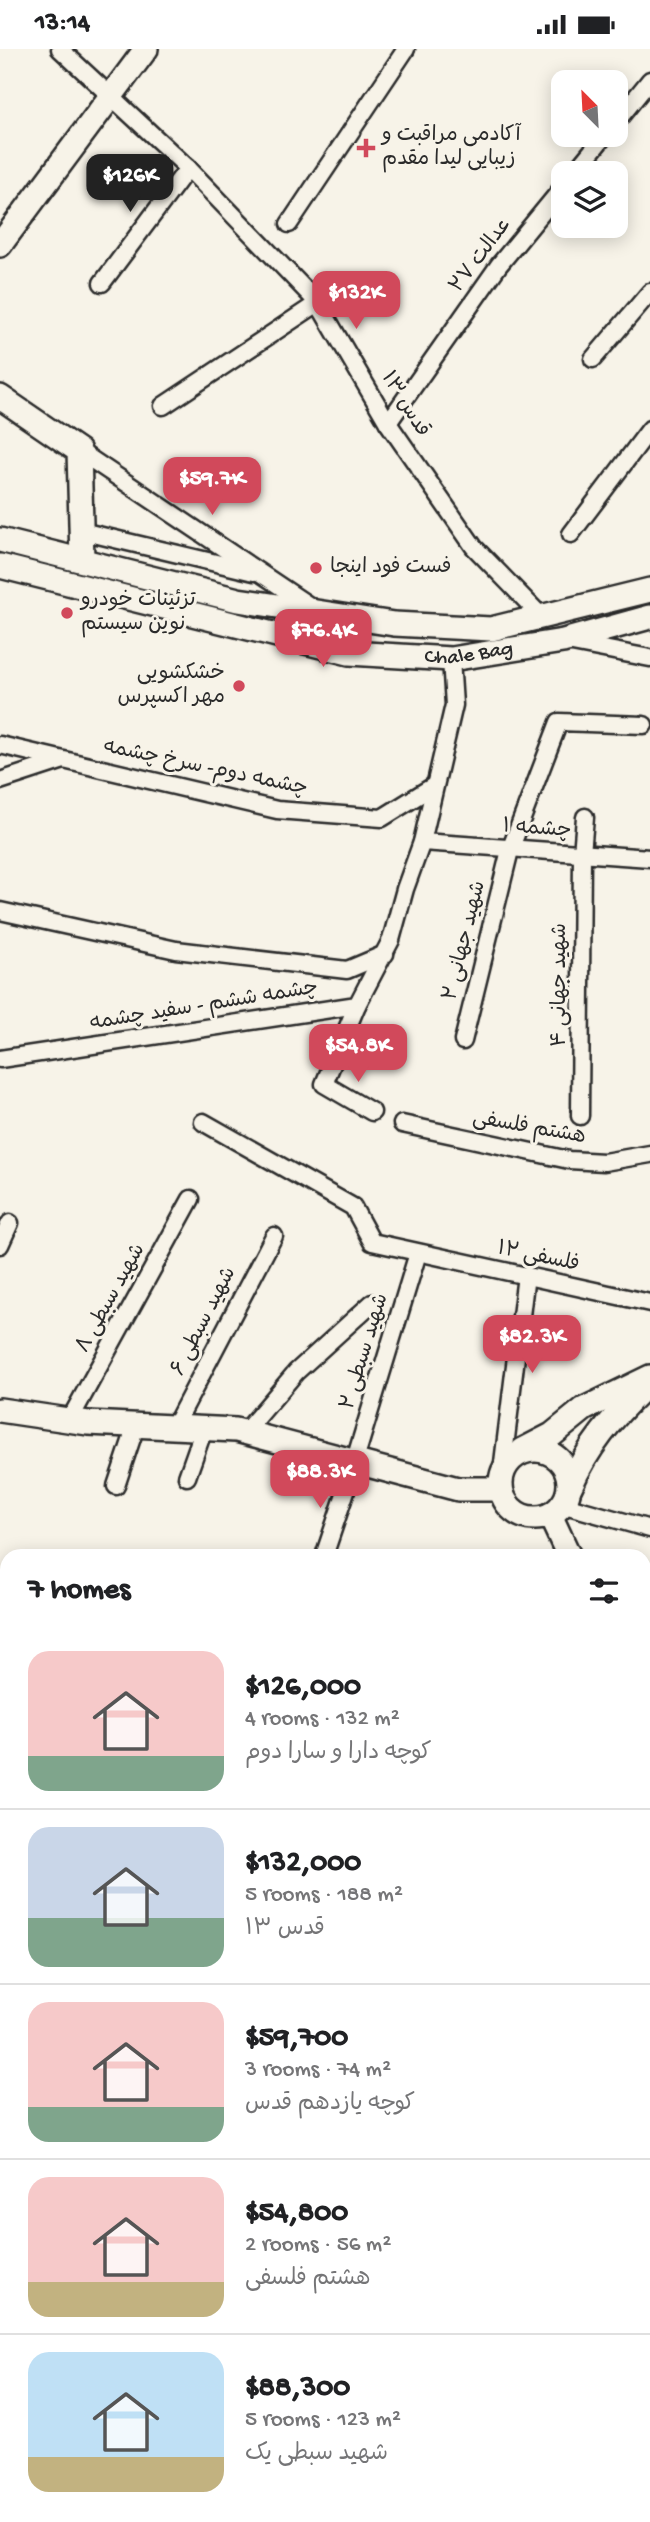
<!DOCTYPE html>
<html lang="en">
<head>
<meta charset="utf-8">
<style>
	:root { --surface:#fff; --page:#f2f2f2; --text:#202124; --muted:#757577; --line:#e0e0e0; --accent:#d1495b }
	body { margin:0; font-family:"Gochi Hand","Playpen Sans Arabic",sans-serif; background:var(--page); color:var(--text); height:100vh; display:flex; flex-direction:column; font-size:26px; white-space:nowrap }
	* { box-sizing:border-box; margin:0 }
	p { font-size:23px; color:var(--muted) }
	.icon { flex:none; width:38px; height:38px; fill:none; stroke:currentColor; stroke-width:2; stroke-linecap:round; stroke-linejoin:round }
	.map { position:relative; flex:1; overflow:hidden }
	.panel { position:absolute; left:0px; top:1500px; width:651px; height:975px; display:flex; flex-direction:column; background:var(--surface); border-radius:21px 21px 0 0; box-shadow:0 4px 18px #0003 }
	.panel>* { flex:none }
	.needle { width:46px; rotate:336deg }
	.controls { position:absolute; left:551px; top:21px; display:grid; gap:14px }
	.controls a { display:grid; place-items:center; width:77px; height:77px; border-radius:14px; background:var(--surface); box-shadow:0 4px 18px #0003; font-size:35px }
	.price { position:absolute; translate:-50% -60px; padding:0 16px; border-radius:14px; background:var(--accent); color:#fff; font-size:23px; line-height:46px; filter:drop-shadow(0 2px 4px #0008) }
	.price::after { content:''; position:absolute; left:50%; top:42px; width:21px; height:16px; margin-left:-10px; background:inherit; clip-path:polygon(0 0,100% 0,50% 100%) }
	.price.current { background:#222; color:#fff }
	ul { padding:0; list-style:none }
	li { display:flex; align-items:center; gap:21px; height:175px; padding:0 28px }
	li+li { border-top:2px solid var(--line) }
	li span { display:grid; place-items:center; flex:none; width:196px; height:140px; border-radius:21px; color:#555 }
	li>.icon { margin-inline-start:auto }
	span .icon { width:84px; height:84px; fill:#fffc; stroke-width:1 }
	li b { font-size:30px }
	h2 { display:flex; justify-content:space-between; align-items:center; height:84px; padding:0 28px; font-size:30px }
	.status { display:flex; justify-content:space-between; align-items:center; height:49px; padding:0 35px; background:var(--surface); direction:ltr }
	.status svg { height:19px; fill:currentColor }
	.map>svg:first-child { display:block }
</style>
</head>
<body>
<div class="status"><b>13:14</b><svg viewBox="0 0 49 12"><path d="M0 12V9h3v3zM5 12V6h3v6zM10 12V3h3v9zM15 12V0h3v12zM26 1h20v11H26zM47 4h2v5h-2z"/></svg></div>
<div class="map">
<svg width="650" height="2473" viewBox="0 0 650 2473">
	<rect width="100%" height="100%" fill="#f7f3e8"/>
	<filter id="ink" filterUnits="userSpaceOnUse"><feTurbulence type="fractalNoise" baseFrequency=".0143" numOctaves="2"/><feDisplacementMap in="SourceGraphic" scale="14" xChannelSelector="R" yChannelSelector="G"/><feConvolveMatrix kernelMatrix="1 2 1 2 8 2 1 2 1" color-interpolation-filters="sRGB"/></filter>
	<g filter="url(#ink)">
		<path fill="#f2e6eb" d="M7,2406v62h440v5h-444z"/>
		<path fill="#e6c6f3" stroke="#2b2b2b" stroke-width="2" d="M217,2468h143l3,5h-153z"/>
		<g fill="none" stroke-linecap="round" stroke-linejoin="round">
			<defs>
				<g id="street">
					<path d="M60,0l128,119 130,135 70,120 86,124 69,71"/>
					<path d="M616,73l34,-42"/>
					<path d="M574,124l31,-38"/>
					<path d="M289,175l117,-175"/>
					<path d="M102,234l86,-115"/>
					<path d="M593,310l57,-67"/>
					<path d="M163,357l155,-103"/>
					<path d="M388,374l111,-158 65,-79"/>
					<path d="M79,402l235,158"/>
					<path d="M81,482l173,41"/>
					<path d="M571,485l79,-105"/>
					<path d="M567,593l83,16"/>
					<path d="M0,696l277,65 105,8 53,-33"/>
					<path d="M0,732l61,-20"/>
					<path d="M422,793l228,16"/>
					<path d="M0,862l176,39 171,20 38,-16"/>
					<path d="M357,956l-33,79 48,28"/>
					<path d="M463,992l47,-191 49,-128 85,3"/>
					<path d="M0,1010l357,-54 34,-65 14,-51 17,-47 32,-137 -3,-46"/>
					<path d="M580,1067l2,-262 3,-37"/>
					<path d="M203,1073l150,85 19,35 278,61"/>
					<path d="M402,1075l167,36 35,2 46,-8"/>
					<path d="M0,1196l10,-22"/>
					<path d="M69,1372l122,-222"/>
					<path d="M174,1378l100,-191"/>
					<path d="M245,1383l51,-60 76,-69"/>
					<path d="M354,1414l64,-210"/>
					<path d="M502,1422l24,-196"/>
					<path d="M187,1428l17,-48"/>
					<path d="M116,1437l20,-60"/>
					<path d="M561,1455l89,25"/>
					<path d="M324,1507l27,-80"/>
					<path d="M644,1566l6,1"/>
					<path d="M0,1647l7,-23"/>
					<path d="M644,1685l6,-1"/>
					<path d="M0,1929l7,-18"/>
					<path d="M0,2244h7"/>
					<path d="M644,2285h6"/>
					<path d="M644,2466h6"/>
				</g>
				<g id="secondary">
					<path d="M0,196l146,-196"/>
					<path d="M0,348l79,54 3,109"/>
					<path d="M0,491l238,60 156,24 97,5 159,-39"/>
					<path id="s1" d="M0,517l349,87 102,6 112,-18 87,-24"/>
					<path d="M0,1361l88,13 148,7 222,59h42"/>
					<circle cx="535" cy="1435" r="34"/>
					<path d="M523,1401l29,-15 32,-26 66,-32"/>
					<path d="M570,1438c18,-41 42,-69 74,-100"/>
					<path d="M550,1466l19,41"/>
					<path d="M0,1712l7,1"/>
					<path d="M644,1745l6,19"/>
					<path d="M644,1855l6,2"/>
				</g>
			</defs>
			<use href="#street" stroke="#2b2b2b" stroke-width="21"/>
			<use href="#secondary" stroke="#2b2b2b" stroke-width="28"/>
			<use href="#street" stroke="#f7f3e8" stroke-width="16"/>
			<use href="#secondary" stroke="#f7f3e8" stroke-width="23"/>
		</g>
	</g>
	<g fill="#d1495b" stroke="#f7f3e8" stroke-width="2.5">
		<path d="M362.5 88.5h7v7h7v7h-7v7h-7v-7h-7v-7h7z"/>
		<circle cx="316" cy="519" r="7"/>
		<circle cx="67" cy="564" r="7"/>
		<circle cx="239" cy="637" r="7"/>
	</g>
	<g text-anchor="middle" dominant-baseline="central" stroke-width="6" stroke-linejoin="round" paint-order="stroke">
		<g font-size="21" fill="#2b2b2b" stroke="#f7f3e8" text-anchor="start">
			<text x="382" y="87">آکادمی مراقبت و<tspan x="382" dy="24">زیبایی لیدا مقدم</tspan></text>
			<text x="330" y="519">فست فود اينجا</text>
			<text x="81" y="552">تزئینات خودرو<tspan x="81" dy="24">نوین سیستم</tspan></text>
			<text x="225" y="625" text-anchor="end">خشکشویی<tspan x="225" dy="24">مهر اکسپرس</tspan></text>
		</g>
		<g font-size="21" fill="#2b2b2b" stroke="#f7f3e8">
			<text transform="translate(482 207) rotate(-53)">عدالت ۲۷</text>
			<text transform="translate(404 356) rotate(58)">قدس ۱۳</text>
			<text stroke="none"><textPath href="#s1" startOffset="480">Chale Bag</textPath></text>
			<text transform="translate(205 720) rotate(12)">چشمه دوم- سرخ چشمه</text>
			<text transform="translate(537 781) rotate(4)">چشمه ۱</text>
			<text transform="translate(466 892) rotate(-76)">۲ شهید جهانی</text>
			<text transform="translate(561 936) rotate(-90)">۴ شهید جهانی</text>
			<text transform="translate(204 958) rotate(-9)">چشمه ششم - سفید چشمه</text>
			<text transform="translate(529 1080) rotate(10)">هشتم فلسفی</text>
			<text transform="translate(538 1209) rotate(12)">۱۲ فلسفی</text>
			<text transform="translate(112 1250) rotate(-61)">۸ شهید سبطی</text>
			<text transform="translate(205 1273) rotate(-63)">۶ شهید سبطی</text>
			<text transform="translate(366 1303) rotate(-73)">۲ شهید سبطی</text>
		</g>
	</g>
</svg>
<div class="controls">
<a><svg class="needle" viewBox="-14 -14 28 28"><path d="M0-13l5 13h-10z" fill="#e53935"/><path d="M0 13l5-13h-10z" fill="#757577"/></svg></a>
<a><svg class="icon" aria-label="layers" viewBox="0 0 24 24"><path d="M12 4l9 5-9 5-9-5zM3 14l9 5 9-5"/></svg></a>
</div>
<b class="price current" style="left:130px;top:165px">$126K</b>
<b class="price" style="left:356px;top:282px">$132K</b>
<b class="price" style="left:212px;top:468px">$59.7K</b>
<b class="price" style="left:323px;top:620px">$76.4K</b>
<b class="price" style="left:358px;top:1035px">$54.8K</b>
<b class="price" style="left:532px;top:1326px">$82.3K</b>
<b class="price" style="left:320px;top:1461px">$88.3K</b>
<section class="panel">
<h2>7 homes<svg class="icon" aria-label="filters" viewBox="0 0 24 24"><path d="M4 7h16M4 17h16"/><circle cx="9" cy="7" r="2"/><circle cx="15" cy="17" r="2"/></svg></h2>
<ul>
<li><span style="background:linear-gradient(#f6c9c9 75%,#7fa58c 0)"><svg class="icon" aria-label="home" viewBox="0 0 24 24"><path d="M3 11l9-7 9 7M6 9v11h12V9"/></svg></span><div><b>$126,000</b><p>4 rooms · 132 m²</p><p>کوچه دارا و سارا دوم</p></div></li>
<li><span style="background:linear-gradient(#c9d6e8 65%,#7fa58c 0)"><svg class="icon" aria-label="home" viewBox="0 0 24 24"><path d="M3 11l9-7 9 7M6 9v11h12V9"/></svg></span><div><b>$132,000</b><p>5 rooms · 188 m²</p><p>قدس ۱۳</p></div></li>
<li><span style="background:linear-gradient(#f6c9c9 75%,#7fa58c 0)"><svg class="icon" aria-label="home" viewBox="0 0 24 24"><path d="M3 11l9-7 9 7M6 9v11h12V9"/></svg></span><div><b>$59,700</b><p>3 rooms · 74 m²</p><p>کوچه یازدهم قدس</p></div></li>
<li><span style="background:linear-gradient(#f6c9c9 75%,#c2b280 0)"><svg class="icon" aria-label="home" viewBox="0 0 24 24"><path d="M3 11l9-7 9 7M6 9v11h12V9"/></svg></span><div><b>$54,800</b><p>2 rooms · 56 m²</p><p>هشتم فلسفی</p></div></li>
<li><span style="background:linear-gradient(#bfe0f5 75%,#c2b280 0)"><svg class="icon" aria-label="home" viewBox="0 0 24 24"><path d="M3 11l9-7 9 7M6 9v11h12V9"/></svg></span><div><b>$88,300</b><p>5 rooms · 123 m²</p><p>شهید سبطی یک</p></div></li>
</ul>
</section>
</div>
</body>
</html>
